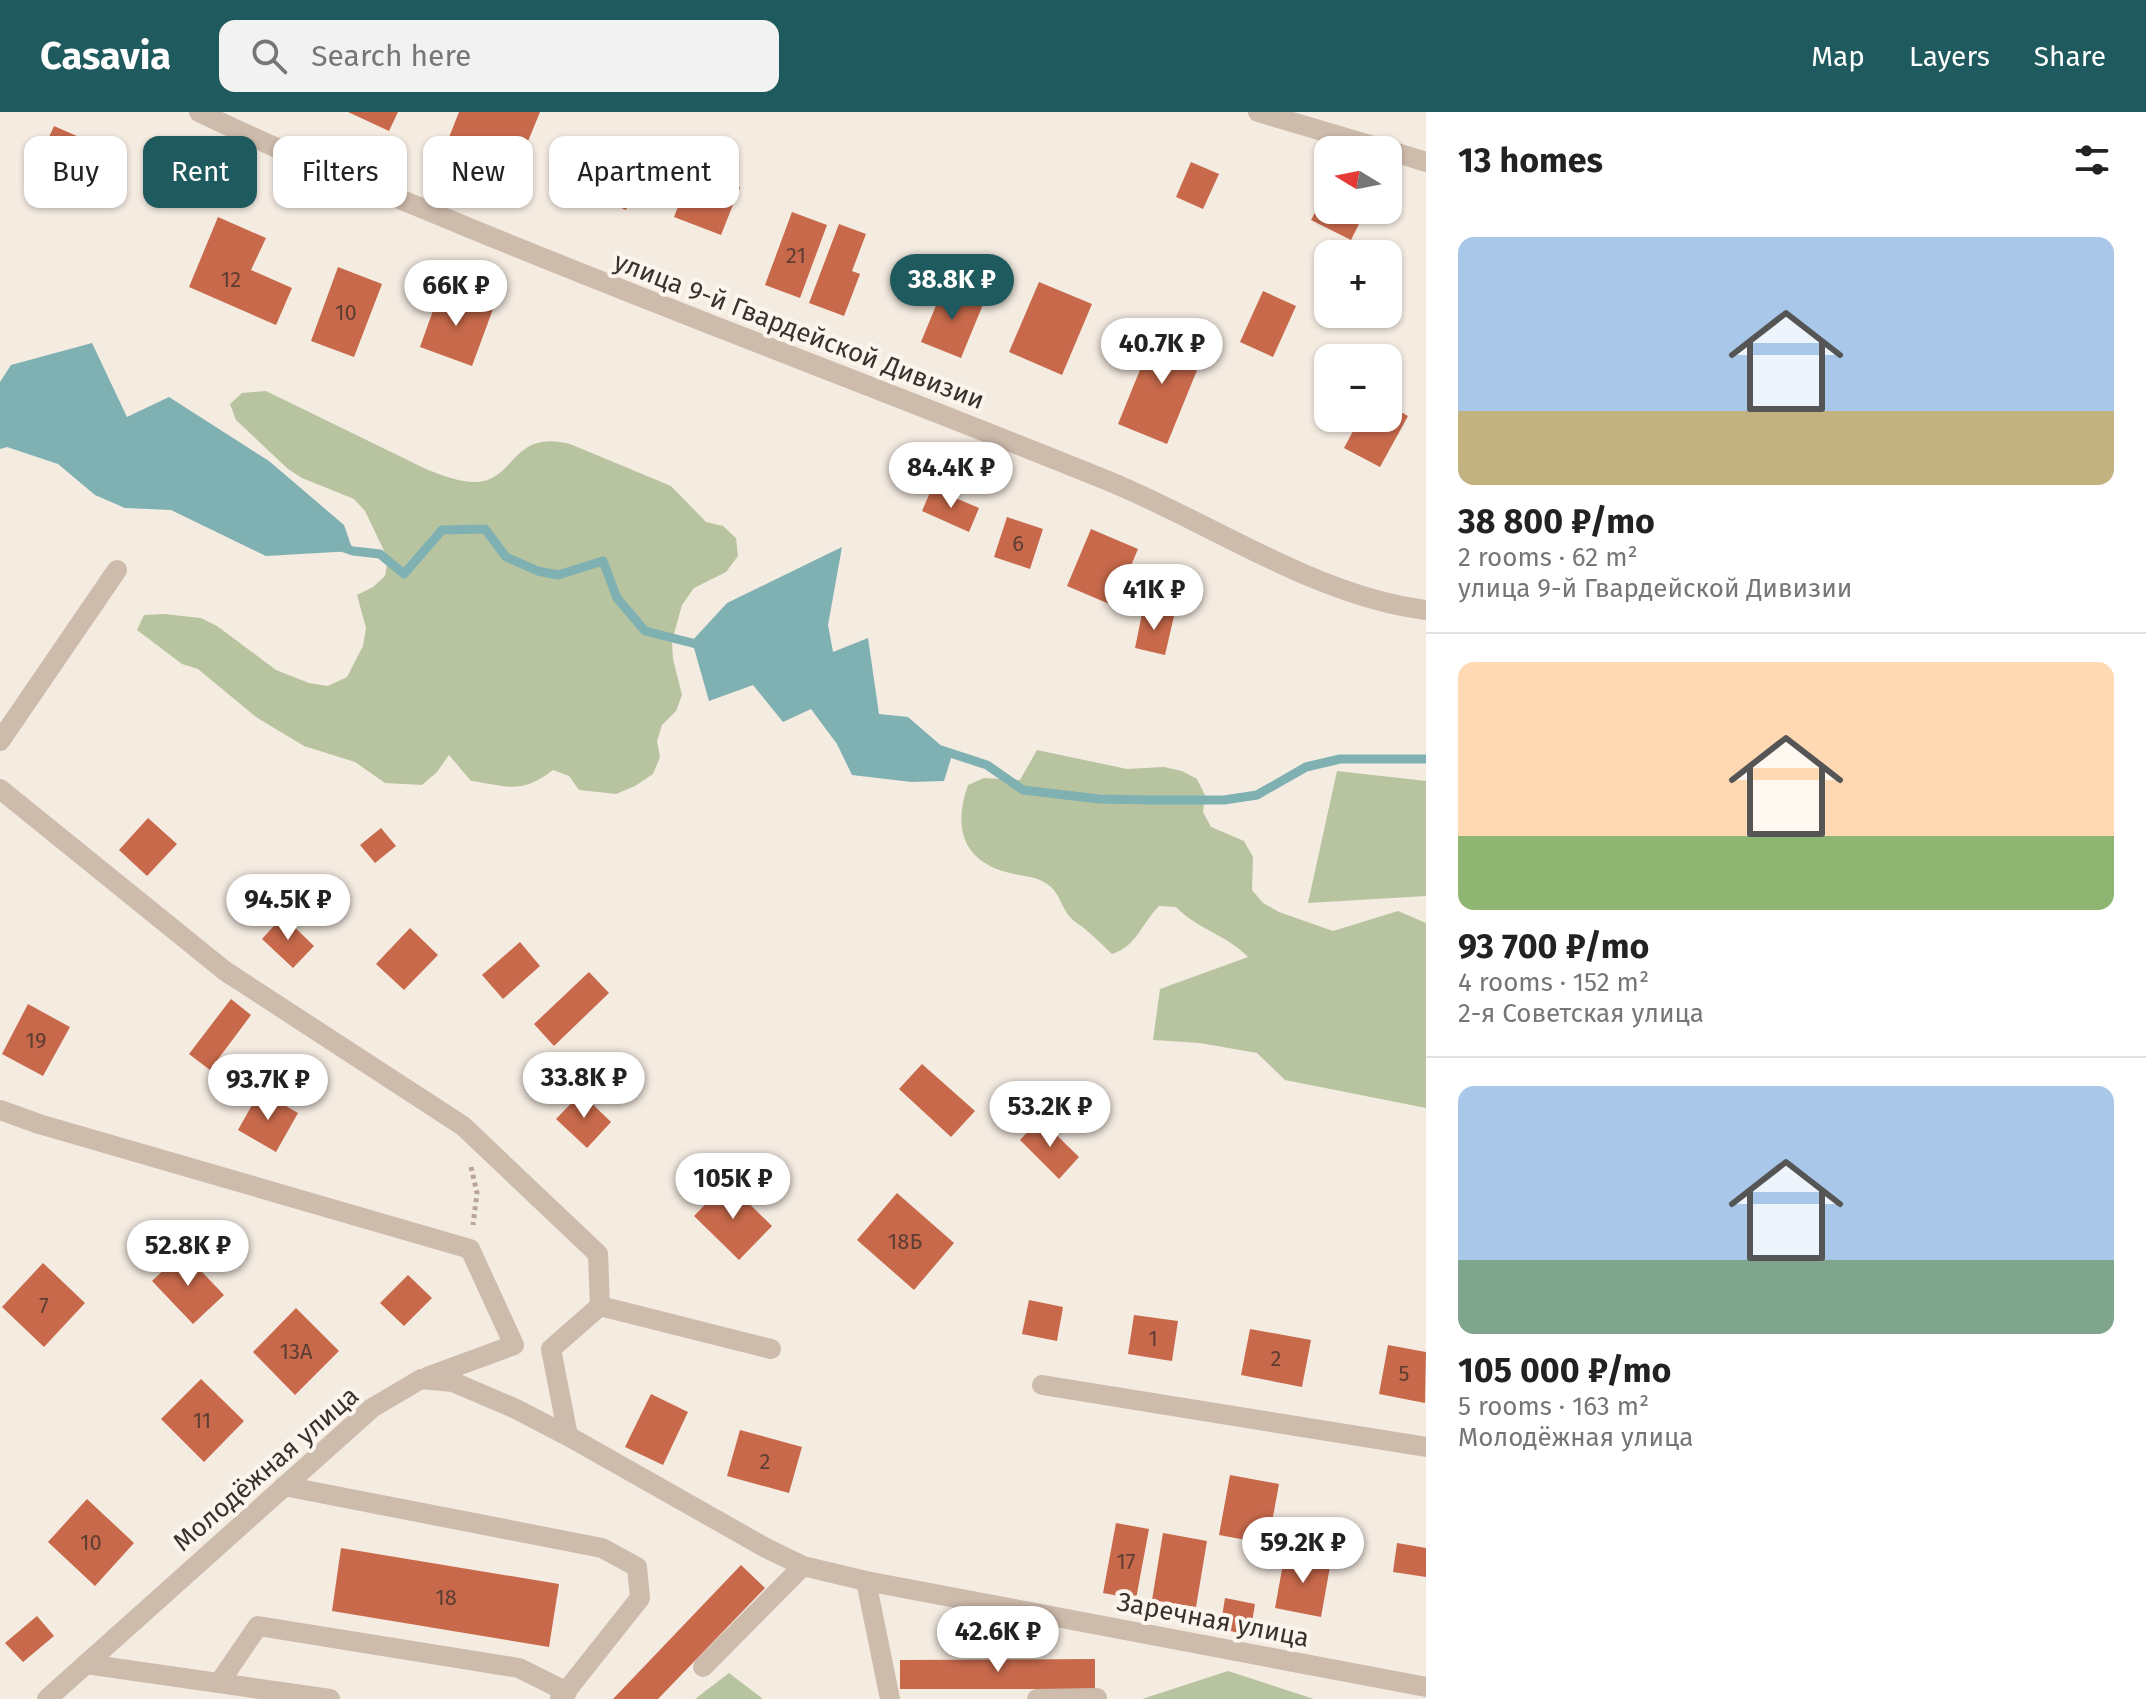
<!DOCTYPE html>
<html lang="en">
<head>
<meta charset="utf-8">
<style>
	:root { --surface:#fff; --page:#f2f2f2; --text:#222; --muted:#767676; --line:#e0e0e0; --accent:#1f5a5e }
	body { margin:0; font-family:"Fira Sans",sans-serif; background:var(--page); color:var(--text); height:100vh; display:flex; flex-direction:column; font-size:30px; white-space:nowrap }
	* { box-sizing:border-box; margin:0 }
	p { font-size:26px; color:var(--muted) }
	.icon { flex:none; width:44px; height:44px; fill:none; stroke:currentColor; stroke-width:2; stroke-linecap:round; stroke-linejoin:round }
	.map { position:relative; flex:1; overflow:hidden }
	.details { display:flex; flex-direction:column; background:var(--surface); width:720px }
	.details>* { flex:none }
	.top-card { position:absolute; left:24px; top:24px; width:760px; height:72px; display:flex; gap:16px }
	.needle { width:52px; rotate:280deg }
	.buttons { position:absolute; left:1314px; top:24px; display:grid; gap:16px }
	.buttons a { display:grid; place-items:center; width:88px; height:88px; border-radius:16px; background:var(--surface); box-shadow:0 2px 6px #0004; font-size:40px }
	.price { position:absolute; translate:-50% -68px; padding:0 18px; border-radius:28px; background:#fff; color:#222; font-size:26px; line-height:52px; filter:drop-shadow(0 2px 4px #0008) }
	.price::after { content:''; position:absolute; left:50%; top:48px; width:24px; height:18px; margin-left:-12px; background:inherit; clip-path:polygon(0 0,100% 0,50% 100%) }
	.price.active { background:var(--accent); color:#fff }
	ul { padding:0; list-style:none }
	li { display:grid; align-content:center; gap:16px; height:424px; padding:0 32px }
	li+li { border-top:2px solid var(--line) }
	li span { display:grid; place-items:center; height:248px; border-radius:16px; color:#555 }
	li>.icon { margin-inline-start:auto }
	span .icon { width:144px; height:144px; fill:#fffc; stroke-width:1 }
	li b { font-size:34px }
	h2 { display:flex; justify-content:space-between; align-items:center; height:96px; padding:0 32px; font-size:34px }
	.pill { padding:0 28px; border-radius:16px; background:var(--surface); box-shadow:0 2px 6px #0004; font-size:28px; line-height:72px }
	.pill.active { background:var(--accent); color:#fff }
	header { display:flex; align-items:center; gap:48px; box-sizing:border-box; height:112px; padding:0 40px; background:var(--accent); color:#fff }
	header strong { font-size:38px }
	nav { display:flex; gap:44px; margin-inline-start:auto; font-size:28px }
	.search { width:560px; height:72px; background:var(--page); display:flex; align-items:center; gap:20px; box-sizing:border-box; padding:0 28px; border-radius:16px; color:var(--muted); font-size:30px }
	main { display:flex; flex:1; min-height:0 }
	.map>svg:first-child { display:block }
</style>
</head>
<body>
<header>
<strong>Casavia</strong>
<div class="search"><svg class="icon" aria-label="search" viewBox="0 0 24 24"><circle cx="10" cy="10" r="6"/><path d="M15 15l6 6"/></svg>Search here</div>
<nav><a>Map</a><a>Layers</a><a>Share</a></nav>
</header>
<main>
<div class="map">
<svg width="1426" height="1587" viewBox="0 0 1426 1587">
	<rect width="100%" height="100%" fill="#f4ebe1"/>
	<g fill="#b8c4a0">
		<path d="M266,279l162,79c14,5 33,13 49,12 39,-3 35,-53 93,-38l101,42 35,36 17,4 13,12 2,18 -12,16 -32,16 -12,17 -10,36 1,18 9,36 -6,16 -14,14 -5,16 3,16 -7,17 -18,12 -19,8 -37,-4 -10,-14 -16,-6c-33,25 -44,16 -82,11l-22,-26 -12,17 -15,13 -37,-2 -30,-21 -51,-16 -48,-29 -58,-48 -16,-5 -45,-34 7,-15 20,-1 37,4 16,8 59,44 33,13 19,3 19,-9 16,-31 3,-18 -9,-33 16,-8 12,-11 3,-17 -23,-48 -11,-12 -52,-21 -14,-9 -52,-49 -6,-16 12,-11z"/>
		<path d="M1037,638l90,19 37,-2 18,4 15,8 8,16 -2,17 8,15 33,14 9,16 -1,33 11,13 16,9 54,19 65,-20 28,12v185l-141,-28 -28,-27 -57,-10 -47,-3 7,-51 88,-32c-21,-22 -51,-28 -72,-50l-17,-1c-18,18 -22,40 -47,48 -9,-8 -17,-17 -27,-25 -4,-4 -10,-6 -14,-11 -9,-9 -11,-23 -20,-31 -13,-12 -29,-10 -45,-15 -46,-13 -52,-48 -38,-87l16,-7 36,2z"/>
		<path d="M1337,659l89,10v115l-118,7z"/>
		<path d="M1228,1559l86,28h-172z"/>
		<path d="M729,1561l34,26h-68z"/>
	</g>
	<g fill="#7fb0b2">
		<path d="M92,231l35,74 42,-20 100,64 75,64 9,26 -87,5 -95,-46 -46,-2 -30,-13 -37,-31 -51,-17 -7,2v-67l11,-17z"/>
		<path d="M842,435l-14,78 5,27 35,-14 11,76 29,3 44,38 -8,26 -32,1 -60,-7 -15,-31 -26,-35 -28,13 -30,-37 -44,16 -17,-60 35,-38z"/>
	</g>
	<g fill="none" stroke-linecap="round" stroke-linejoin="round">
		<g stroke="#7fb0b2" stroke-width="9">
			<path d="M341,435l12,4 27,3 24,20 38,-44 43,-1 21,28 32,14 20,4 45,-14 14,37 28,33 55,14"/>
			<path d="M941,638l46,15 36,25 76,9 51,1h74l33,-5 49,-28 34,-8h86"/>
		</g>
	</g>
	<g fill="#c8694b">
		<path d="M348,0h50l-9,19z"/>
		<path d="M459,0h81l-25,61 -69,-28z"/>
		<path d="M54,14l57,25 -24,54 -57,-26z"/>
		<path d="M616,30l33,14 -23,54 -33,-14z"/>
		<path d="M1191,50l28,12 -16,35 -27,-12z"/>
		<path d="M693,56l47,19 -19,48 -47,-18z"/>
		<path d="M1328,76v22h38l-15,30 -40,-20z"/>
		<path d="M792,100l35,13 -27,73 -35,-13z"/>
		<path d="M218,105l48,21 -15,32 41,18 -16,37 -87,-38z"/>
		<path d="M839,112l27,10 -14,37 8,3 -16,42 -35,-13z"/>
		<path d="M338,155l44,17 -28,73 -43,-16z"/>
		<path d="M1039,170l53,22 -30,71 -53,-23z"/>
		<path d="M944,174l40,16 -23,56 -40,-16z"/>
		<path d="M440,179l53,18 -21,57 -52,-19z"/>
		<path d="M1263,179l33,15 -23,51 -33,-15z"/>
		<path d="M1157,216l49,20 -39,96 -49,-20z"/>
		<path d="M1388,293l20,11 -28,51 -36,-19 16,-30h28z"/>
		<path d="M932,376l47,20 -10,24 -47,-21z"/>
		<path d="M1007,405l36,12 -13,40 -36,-12z"/>
		<path d="M1091,417l47,20 -24,57 -47,-20z"/>
		<path d="M1143,497l31,7 -9,39 -30,-7z"/>
		<path d="M148,706l29,26 -30,32 -28,-26z"/>
		<path d="M381,716l15,18 -21,17 -15,-18z"/>
		<path d="M283,804l31,30 -21,22 -31,-29z"/>
		<path d="M410,816l28,27 -34,35 -28,-26z"/>
		<path d="M520,830l20,24 -37,33 -21,-24z"/>
		<path d="M589,860l20,21 -55,53 -20,-22z"/>
		<path d="M231,887l20,16 -41,55 -21,-16z"/>
		<path d="M28,892l42,23 -27,49 -41,-22z"/>
		<path d="M922,952l53,47 -24,26 -52,-48z"/>
		<path d="M260,979l38,22 -22,39 -38,-22z"/>
		<path d="M581,981l30,29 -24,26 -31,-29z"/>
		<path d="M1040,1007l39,38 -20,22 -39,-39z"/>
		<path d="M727,1070l45,44 -33,34 -45,-44z"/>
		<path d="M897,1081l57,50 -40,47 -57,-50z"/>
		<path d="M183,1140l41,43 -31,29 -41,-43z"/>
		<path d="M43,1151l42,40 -41,44 -42,-40z"/>
		<path d="M408,1163l24,23 -28,28 -24,-23z"/>
		<path d="M1029,1188l34,7 -6,34 -35,-7z"/>
		<path d="M296,1196l43,43 -44,44 -42,-43z"/>
		<path d="M1134,1203l44,6 -6,40 -44,-7z"/>
		<path d="M1250,1217l61,11 -9,47 -61,-12z"/>
		<path d="M1388,1233l38,7 -1,51 -46,-9z"/>
		<path d="M201,1267l43,42 -40,41 -43,-43z"/>
		<path d="M651,1282l37,18 -25,53 -38,-18z"/>
		<path d="M740,1318l62,17 -13,46 -62,-17z"/>
		<path d="M1230,1363l49,9 -11,60 -49,-9z"/>
		<path d="M87,1387l47,44 -39,43 -47,-44z"/>
		<path d="M1116,1411l33,6 -13,70 -33,-6z"/>
		<path d="M1163,1421l44,8 -11,66 -44,-7z"/>
		<path d="M1397,1431l29,5v29l-33,-5z"/>
		<path d="M341,1436l218,36 -10,63 -217,-36z"/>
		<path d="M1285,1441l46,8 -10,56 -46,-9z"/>
		<path d="M741,1453l24,23 -107,111h-45z"/>
		<path d="M1225,1486l30,6 -5,31 -30,-6z"/>
		<path d="M37,1504l17,20 -31,26 -18,-19z"/>
		<path d="M1095,1547v30h-195v-29z"/>
	</g>
	<g fill="none" stroke-linecap="round" stroke-linejoin="round">
		<path stroke="#b9a596" stroke-width="5" stroke-dasharray="4 4" stroke-linecap="butt" d="M471,1055l6,26 -4,32"/>
		<g stroke="#cdbbac" stroke-width="20">
			<path d="M199,0c76,37 154,68 232,100 224,94 451,177 675,268 102,41 210,117 320,130"/>
			<path d="M1258,0l129,38"/>
			<path d="M1388,38l38,12"/>
			<path d="M0,629l117,-171"/>
			<path d="M0,677l225,182 238,155 135,128 2,52 -49,43 17,87"/>
			<path d="M0,998l39,14 431,125 44,96 -87,32"/>
			<path d="M600,1194l171,43"/>
			<path d="M1042,1273l384,62"/>
			<path d="M284,1374l318,62 35,19 3,31 -80,101"/>
			<path d="M866,1469l24,118"/>
			<path d="M86,1552l244,35"/>
			<path d="M703,1555l100,-101"/>
			<path d="M219,1571l39,-57 261,42 48,24"/>
			<path d="M47,1587l325,-291 49,-29 32,3 61,26 54,28 198,112 37,18 63,15 560,106"/>
			<path d="M1037,1587l60,-1"/>
		</g>
	</g>
	<g text-anchor="middle" dominant-baseline="central" stroke-width="8" stroke-linejoin="round" paint-order="stroke">
		<g font-size="22" fill="#5e3e33">
			<text x="796" y="143">21</text>
			<text x="231" y="167">12</text>
			<text x="346" y="200">10</text>
			<text x="1018" y="431">6</text>
			<text x="36" y="928">19</text>
			<text x="905" y="1129">18Б</text>
			<text x="44" y="1193">7</text>
			<text x="1153" y="1226">1</text>
			<text x="296" y="1239">13А</text>
			<text x="1276" y="1246">2</text>
			<text x="1404" y="1261">5</text>
			<text x="202" y="1308">11</text>
			<text x="765" y="1349">2</text>
			<text x="91" y="1430">10</text>
			<text x="1126" y="1449">17</text>
			<text x="446" y="1485">18</text>
		</g>
		<g font-size="26" fill="#3b302b" stroke="#fbf5ee">
			<text transform="translate(799 219) rotate(21)">улица 9-й Гвардейской Дивизии</text>
			<text transform="translate(266 1357) rotate(-41)">Молодёжная улица</text>
			<text transform="translate(1213 1508) rotate(11)">Заречная улица</text>
		</g>
	</g>
</svg>
<div class="buttons">
<a><svg class="needle" viewBox="-14 -14 28 28"><path d="M0-13l5 13h-10z" fill="#e53935"/><path d="M0 13l5-13h-10z" fill="#767676"/></svg></a>
<a>+</a>
<a>−</a>
</div>
<b class="price active" style="left:952px;top:210px">38.8K ₽</b>
<b class="price" style="left:456px;top:216px">66K ₽</b>
<b class="price" style="left:1162px;top:274px">40.7K ₽</b>
<b class="price" style="left:951px;top:398px">84.4K ₽</b>
<b class="price" style="left:1154px;top:520px">41K ₽</b>
<b class="price" style="left:288px;top:830px">94.5K ₽</b>
<b class="price" style="left:584px;top:1008px">33.8K ₽</b>
<b class="price" style="left:268px;top:1010px">93.7K ₽</b>
<b class="price" style="left:1050px;top:1037px">53.2K ₽</b>
<b class="price" style="left:733px;top:1109px">105K ₽</b>
<b class="price" style="left:188px;top:1176px">52.8K ₽</b>
<b class="price" style="left:1303px;top:1473px">59.2K ₽</b>
<b class="price" style="left:998px;top:1562px">42.6K ₽</b>
<div class="top-card">
<a class="pill">Buy</a>
<a class="pill active">Rent</a>
<a class="pill">Filters</a>
<a class="pill">New</a>
<a class="pill">Apartment</a>
</div>
</div>
<section class="details">
<h2>13 homes<svg class="icon" aria-label="filters" viewBox="0 0 24 24"><path d="M4 7h16M4 17h16"/><circle cx="9" cy="7" r="2"/><circle cx="15" cy="17" r="2"/></svg></h2>
<ul>
<li><span style="background:linear-gradient(#a9c7e8 70%,#c2b280 0)"><svg class="icon" aria-label="home" viewBox="0 0 24 24"><path d="M3 11l9-7 9 7M6 9v11h12V9"/></svg></span><div><b>38 800 ₽/mo</b><p>2 rooms · 62 m²</p><p>улица 9-й Гвардейской Дивизии</p></div></li>
<li><span style="background:linear-gradient(#ffd9b3 70%,#8fb573 0)"><svg class="icon" aria-label="home" viewBox="0 0 24 24"><path d="M3 11l9-7 9 7M6 9v11h12V9"/></svg></span><div><b>93 700 ₽/mo</b><p>4 rooms · 152 m²</p><p>2-я Советская улица</p></div></li>
<li><span style="background:linear-gradient(#a9c7e8 70%,#7fa58c 0)"><svg class="icon" aria-label="home" viewBox="0 0 24 24"><path d="M3 11l9-7 9 7M6 9v11h12V9"/></svg></span><div><b>105 000 ₽/mo</b><p>5 rooms · 163 m²</p><p>Молодёжная улица</p></div></li>
</ul>
</section>
</main>
</body>
</html>
